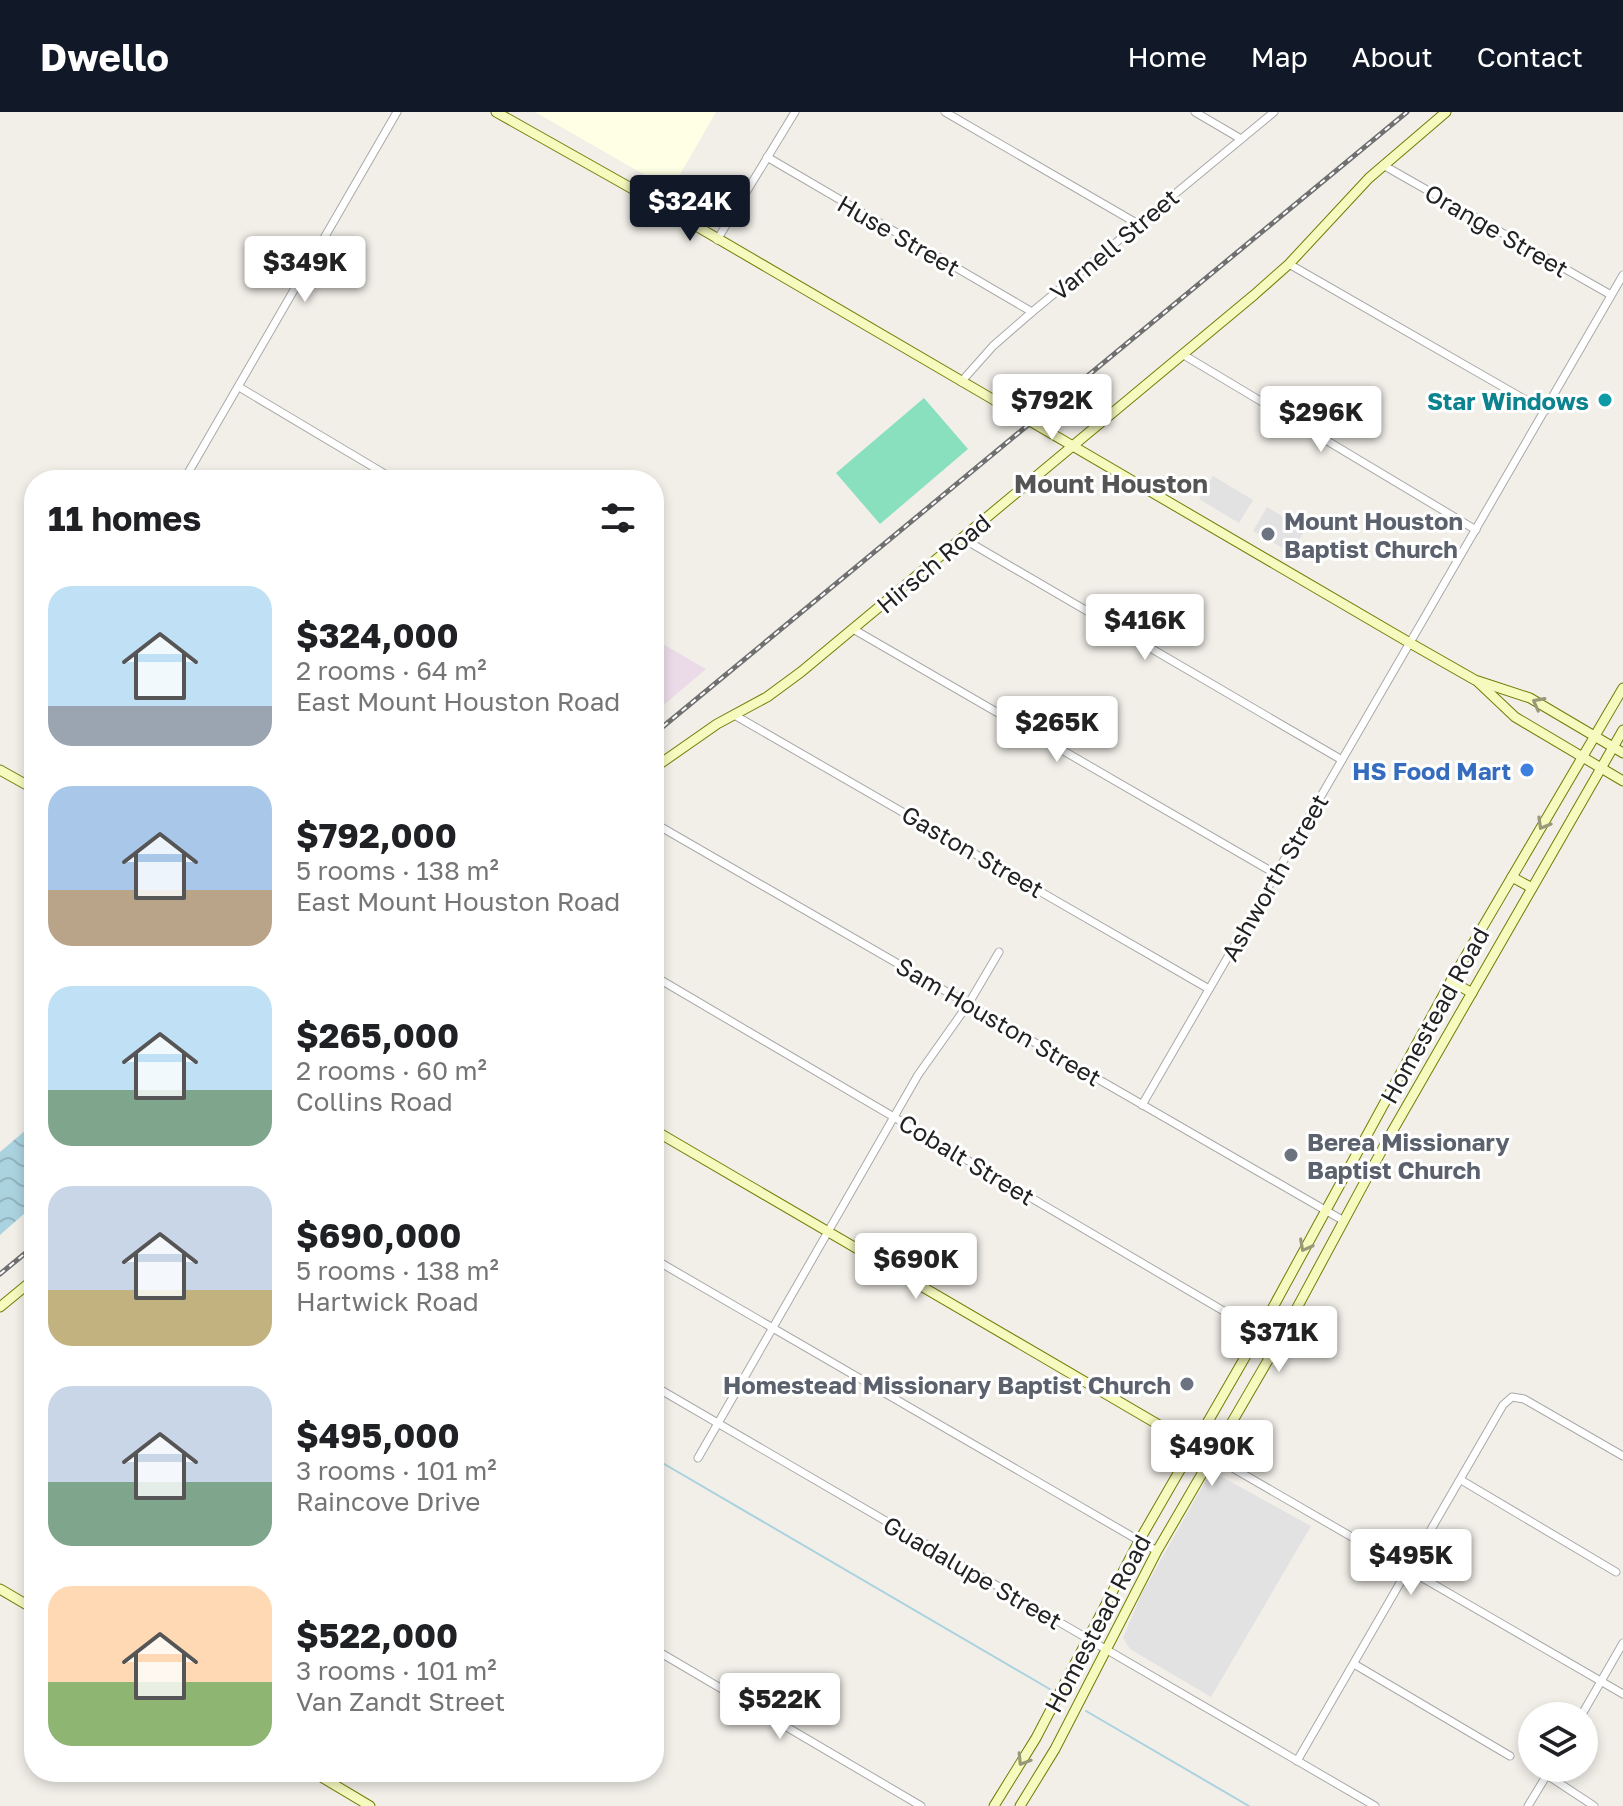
<!DOCTYPE html>
<html lang="en">
<head>
<meta charset="utf-8">
<style>
	:root { --surface:#fff; --page:#f2f2f2; --text:#202124; --muted:#757577; --accent:#111827 }
	body { margin:0; font-family:"Golos Text",sans-serif; background:var(--page); color:var(--text); height:100vh; display:flex; flex-direction:column; font-size:30px; white-space:nowrap }
	* { box-sizing:border-box; margin:0 }
	p { font-size:26px; color:var(--muted) }
	.icon { flex:none; width:44px; height:44px; fill:none; stroke:currentColor; stroke-width:2; stroke-linecap:round; stroke-linejoin:round }
	.map { position:relative; flex:1; overflow:hidden }
	.details { position:absolute; left:24px; top:358px; width:640px; height:1312px; display:flex; flex-direction:column; background:var(--surface); border-radius:32px; box-shadow:0 4px 12px #0003 }
	.details>* { flex:none }
	.buttons { position:absolute; left:1518px; top:1590px; display:grid; gap:16px }
	.buttons a { display:grid; place-items:center; width:80px; height:80px; border-radius:50%; background:var(--surface); box-shadow:0 4px 12px #0003; font-size:40px }
	.price { position:absolute; translate:-50% -68px; padding:0 18px; border-radius:8px; background:#fff; color:#222; font-size:26px; line-height:52px; filter:drop-shadow(0 2px 4px #0008) }
	.price::after { content:''; position:absolute; left:50%; top:48px; width:24px; height:18px; margin-left:-12px; background:inherit; clip-path:polygon(0 0,100% 0,50% 100%) }
	.price.current { background:var(--accent); color:#fff }
	ul { padding:0; list-style:none }
	li { display:flex; align-items:center; gap:24px; height:200px; padding:0 24px }
	li span { display:grid; place-items:center; flex:none; width:224px; height:160px; border-radius:24px; color:#555 }
	li>.icon { margin-inline-start:auto }
	span .icon { width:96px; height:96px; fill:#fffc; stroke-width:1 }
	li b { font-size:34px }
	h2 { display:flex; justify-content:space-between; align-items:center; height:96px; padding:0 24px; font-size:34px }
	header { display:flex; align-items:center; gap:48px; box-sizing:border-box; height:112px; padding:0 40px; background:var(--accent); color:#fff }
	header strong { font-size:38px }
	nav { display:flex; gap:44px; margin-inline-start:auto; font-size:28px }
	.map>svg:first-child { display:block }
</style>
</head>
<body>
<header>
<strong>Dwello</strong>
<nav><a>Home</a><a>Map</a><a>About</a><a>Contact</a></nav>
</header>
<div class="map">
<svg width="1623" height="1694" viewBox="0 0 1623 1694">
	<defs>
		<pattern id="water-waves" width="16" height="10" patternUnits="userSpaceOnUse" patternTransform="scale(2)"><rect width="16" height="10" fill="#aad3df"/><path d="M0 5q4-4 8 0t8 0" fill="none" stroke="#92b5bf"/></pattern>
	</defs>
	<rect width="100%" height="100%" fill="#f2efe9"/>
	<path fill="#ebdbe8" d="M654,527l52,30 -52,44z"/>
	<path fill="#ffffe5" d="M535,0h181l-45,78z"/>
	<path fill="#88e0be" d="M924,286l44,51 -88,75 -44,-51z"/>
	<g fill="#e2e2e2">
		<path d="M1213,364l40,24 -14,23 -40,-24z"/>
		<path d="M1267,395l38,23 -14,23 -38,-22z"/>
		<path d="M1211,1359l100,55 -100,171 -81,-48 -7,-11 18,-43z"/>
	</g>
	<path fill="url(#water-waves)" d="M34,1011v82l-34,30v-83z"/>
	<g fill="none" stroke-linecap="round" stroke-linejoin="round">
		<g stroke="#aad3df" stroke-width="2">
			<path d="M654,1346l399,233"/>
			<path d="M1086,1599l163,95"/>
		</g>
		<defs>
			<g id="street">
				<path d="M945,0l193,112"/>
				<path d="M1195,0l46,27"/>
				<path d="M767,45l265,155"/>
				<path d="M1383,53l228,130"/>
				<path d="M717,128l78,-128"/>
				<path d="M1289,152l256,147"/>
				<path d="M1182,242l294,176"/>
				<path d="M961,270l32,-36 39,-34 242,-200"/>
				<path d="M239,275l156,93"/>
				<path d="M184,368l213,-368"/>
				<path d="M962,426l380,222"/>
				<path d="M853,517l423,245"/>
				<path d="M736,604l473,273"/>
				<path d="M654,711l690,398"/>
				<path d="M654,864l624,367"/>
				<path d="M1142,993l481,-830"/>
				<path d="M654,1147l503,292"/>
				<path d="M654,1274l721,420"/>
				<path d="M1212,1344l411,238"/>
				<path d="M698,1346l220,-383 51,-72 30,-51"/>
				<path d="M1461,1368l155,92"/>
				<path d="M654,1537l267,157"/>
				<path d="M1354,1552l156,92"/>
				<path d="M1581,1604l42,-73"/>
				<path d="M1297,1649l206,-356 9,-8 12,2 99,57"/>
				<path d="M1547,1663l47,31"/>
				<path d="M1528,1694l23,-38"/>
			</g>
			<g id="secondary">
				<path d="M496,0l142,80 772,451 65,37 55,18 93,55"/>
				<path d="M1478,570l37,35 108,64"/>
				<path d="M654,656l63,-44 50,-27 34,-25 453,-377 35,-31 80,-86 77,-66"/>
				<path d="M0,658l34,19"/>
				<path d="M1512,765l20,11"/>
				<path d="M1451,869l21,12"/>
				<path d="M654,1018l558,326"/>
				<path d="M0,1195l34,-28"/>
				<path d="M0,1477l34,20"/>
				<path d="M313,1660l57,34"/>
				<path d="M994,1694l42,-68 103,-197 120,-208 192,-352 172,-293"/>
				<path d="M1020,1694l35,-57 102,-198 121,-208 111,-206 234,-407"/>
			</g>
		</defs>
		<use href="#street" stroke="#a9a9a9" stroke-width="9"/>
		<use href="#secondary" stroke="#707d05" stroke-width="11"/>
		<use href="#street" stroke="#fff" stroke-width="7"/>
		<use href="#secondary" stroke="#f7fabf" stroke-width="9"/>
		<defs>
			<g id="rail">
				<path d="M654,622l753,-622"/>
				<path d="M0,1162l34,-28"/>
			</g>
		</defs>
		<use href="#rail" stroke="#707070" stroke-width="5"/>
		<use href="#rail" stroke="#fff" stroke-width="2" stroke-dasharray="6" stroke-linecap="butt"/>
	</g>
	<defs><path id="oneway-chevron" d="M-2-3.5L2.5 0L-2 3.5" fill="none" stroke-width="1.6" stroke-linecap="round" stroke-linejoin="round" transform="scale(2)"/></defs>
	<g stroke="#979978">
		<use href="#oneway-chevron" transform="translate(1538 591) rotate(-152)"/>
		<use href="#oneway-chevron" transform="translate(1543 712) rotate(120)"/>
		<use href="#oneway-chevron" transform="translate(1305 1134) rotate(118)"/>
		<use href="#oneway-chevron" transform="translate(1023 1648) rotate(122)"/>
	</g>
	<circle fill="#0f9aa8" stroke="#fff" stroke-width="3" cx="1605" cy="288" r="8"/>
	<g fill="#6b7280" stroke="#fff" stroke-width="3">
		<circle cx="1268" cy="422" r="8"/>
		<circle cx="1291" cy="1043" r="8"/>
		<circle cx="1187" cy="1272" r="8"/>
	</g>
	<circle fill="#3f7fe0" stroke="#fff" stroke-width="3" cx="1527" cy="658" r="8"/>
	<g text-anchor="middle" dominant-baseline="central" stroke-width="6" stroke-linejoin="round" paint-order="stroke">
		<g font-size="24" fill="#222" stroke="#fff">
			<text transform="translate(1497 118) rotate(30)">Orange Street</text>
			<text transform="translate(899 123) rotate(30)">Huse Street</text>
			<text transform="translate(1114 132) rotate(-40)">Varnell Street</text>
			<text transform="translate(933 451) rotate(-40)">Hirsch Road</text>
			<text transform="translate(973 739) rotate(30)">Gaston Street</text>
			<text transform="translate(1274 765) rotate(-60)">Ashworth Street</text>
			<text transform="translate(1434 903) rotate(-61)">Homestead Road</text>
			<text transform="translate(999 909) rotate(30)">Sam Houston Street</text>
			<text transform="translate(967 1047) rotate(31)">Cobalt Street</text>
			<text transform="translate(973 1460) rotate(30)">Guadalupe Street</text>
			<text transform="translate(1097 1511) rotate(-62)">Homestead Road</text>
		</g>
		<g font-size="24" font-weight="bold" fill="#0d838f" stroke="#fff" text-anchor="end">
			<text x="1589" y="288">Star Windows</text>
		</g>
		<g font-size="24" font-weight="bold" fill="#5b616d" stroke="#fff" text-anchor="start">
			<text x="1284" y="408">Mount Houston<tspan x="1284" dy="28">Baptist Church</tspan></text>
			<text x="1307" y="1029">Berea Missionary<tspan x="1307" dy="28">Baptist Church</tspan></text>
			<text x="1171" y="1272" text-anchor="end">Homestead Missionary Baptist Church</text>
		</g>
		<g font-size="24" font-weight="bold" fill="#366cbe" stroke="#fff" text-anchor="end">
			<text x="1511" y="658">HS Food Mart</text>
		</g>
		<g font-size="26" font-weight="bold" fill="#555" stroke="#fff">
			<text x="1111" y="371">Mount Houston</text>
		</g>
	</g>
</svg>
<div class="buttons">
<a><svg class="icon" aria-label="layers" viewBox="0 0 24 24"><path d="M12 4l9 5-9 5-9-5zM3 14l9 5 9-5"/></svg></a>
</div>
<b class="price current" style="left:690px;top:131px">$324K</b>
<b class="price" style="left:305px;top:192px">$349K</b>
<b class="price" style="left:1052px;top:330px">$792K</b>
<b class="price" style="left:1321px;top:342px">$296K</b>
<b class="price" style="left:1145px;top:550px">$416K</b>
<b class="price" style="left:1057px;top:652px">$265K</b>
<b class="price" style="left:916px;top:1189px">$690K</b>
<b class="price" style="left:1279px;top:1262px">$371K</b>
<b class="price" style="left:1212px;top:1376px">$490K</b>
<b class="price" style="left:1411px;top:1485px">$495K</b>
<b class="price" style="left:780px;top:1629px">$522K</b>
<section class="details">
<h2>11 homes<svg class="icon" aria-label="filters" viewBox="0 0 24 24"><path d="M4 7h16M4 17h16"/><circle cx="9" cy="7" r="2"/><circle cx="15" cy="17" r="2"/></svg></h2>
<ul>
<li><span style="background:linear-gradient(#bfe0f5 75%,#9aa5b1 0)"><svg class="icon" aria-label="home" viewBox="0 0 24 24"><path d="M3 11l9-7 9 7M6 9v11h12V9"/></svg></span><div><b>$324,000</b><p>2 rooms · 64 m²</p><p>East Mount Houston Road</p></div></li>
<li><span style="background:linear-gradient(#a9c7e8 65%,#b9a48a 0)"><svg class="icon" aria-label="home" viewBox="0 0 24 24"><path d="M3 11l9-7 9 7M6 9v11h12V9"/></svg></span><div><b>$792,000</b><p>5 rooms · 138 m²</p><p>East Mount Houston Road</p></div></li>
<li><span style="background:linear-gradient(#bfe0f5 65%,#7fa58c 0)"><svg class="icon" aria-label="home" viewBox="0 0 24 24"><path d="M3 11l9-7 9 7M6 9v11h12V9"/></svg></span><div><b>$265,000</b><p>2 rooms · 60 m²</p><p>Collins Road</p></div></li>
<li><span style="background:linear-gradient(#c9d6e8 65%,#c2b280 0)"><svg class="icon" aria-label="home" viewBox="0 0 24 24"><path d="M3 11l9-7 9 7M6 9v11h12V9"/></svg></span><div><b>$690,000</b><p>5 rooms · 138 m²</p><p>Hartwick Road</p></div></li>
<li><span style="background:linear-gradient(#c9d6e8 60%,#7fa58c 0)"><svg class="icon" aria-label="home" viewBox="0 0 24 24"><path d="M3 11l9-7 9 7M6 9v11h12V9"/></svg></span><div><b>$495,000</b><p>3 rooms · 101 m²</p><p>Raincove Drive</p></div></li>
<li><span style="background:linear-gradient(#ffd9b3 60%,#8fb573 0)"><svg class="icon" aria-label="home" viewBox="0 0 24 24"><path d="M3 11l9-7 9 7M6 9v11h12V9"/></svg></span><div><b>$522,000</b><p>3 rooms · 101 m²</p><p>Van Zandt Street</p></div></li>
</ul>
</section>
</div>
</body>
</html>
